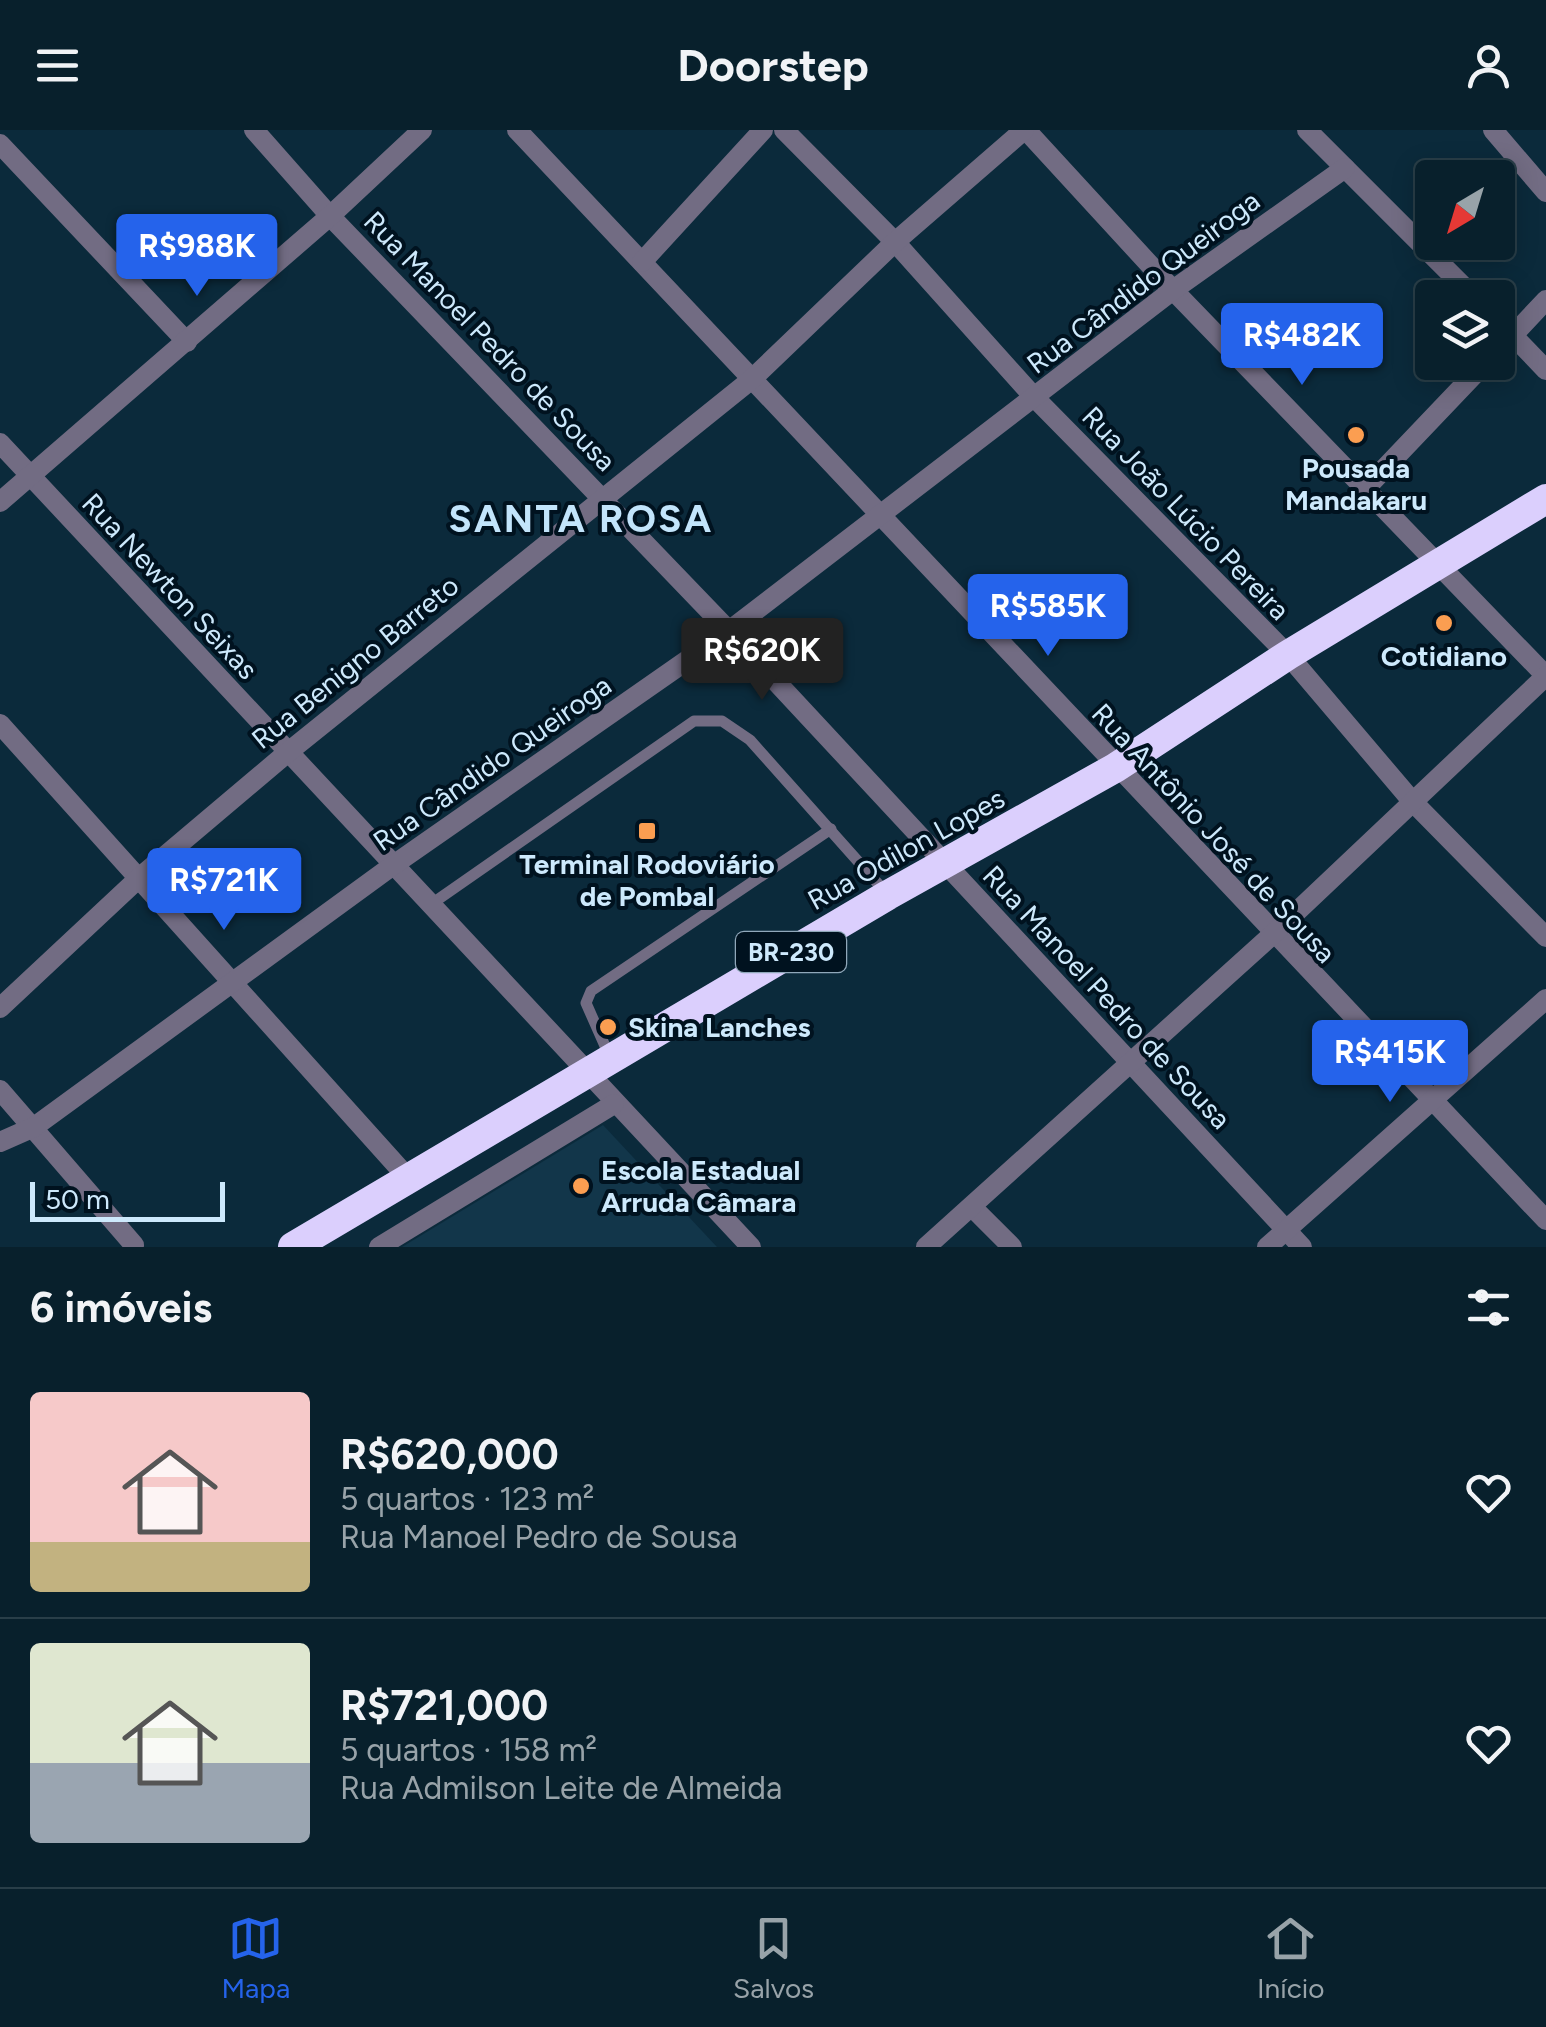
<!DOCTYPE html>
<html lang="pt">
<head>
<meta charset="utf-8">
<style>
	:root { --surface:#08202c; --page:#112834; --text:#f1f3f6; --muted:#98a3a9; --line:#293e48; --accent:#2563eb }
	body { margin:0; font-family:Figtree,sans-serif; background:var(--page); color:var(--text); height:100vh; display:flex; flex-direction:column; font-size:38px; white-space:nowrap }
	* { box-sizing:border-box; margin:0 }
	p { font-size:32px; color:var(--muted) }
	.icon { flex:none; width:55px; height:55px; fill:none; stroke:currentColor; stroke-width:2; stroke-linecap:round; stroke-linejoin:round }
	.map { position:relative; height:1117px; overflow:hidden }
	.drawer { display:flex; flex-direction:column; background:var(--surface); flex:1 }
	.drawer>* { flex:none }
	.needle { width:65px; rotate:218deg }
	.fabs { position:absolute; left:1415px; top:30px; display:grid; gap:20px }
	.fabs a { display:grid; place-items:center; width:100px; height:100px; border-radius:10px; background:var(--surface); box-shadow:0 5px 25px #0003,0 0 0 2px var(--line); font-size:50px }
	.scale { position:absolute; left:30px; bottom:25px; width:195px; box-sizing:border-box; padding-left:10px; border:5px solid #cde9fc; border-top:0; font-size:28px; line-height:35px; white-space:nowrap; color:#cde9fc; -webkit-text-stroke:8px #00121f; paint-order:stroke }
	.price { position:absolute; translate:-50% -85px; padding:0 22px; border-radius:10px; background:var(--accent); color:#fff; font-size:32px; line-height:65px; filter:drop-shadow(0 2px 5px #0008) }
	.price::after { content:''; position:absolute; left:50%; top:60px; width:30px; height:22px; margin-left:-15px; background:inherit; clip-path:polygon(0 0,100% 0,50% 100%) }
	.price.current { background:#222; color:#fff }
	ul { padding:0; list-style:none }
	li { display:flex; align-items:center; gap:30px; height:250px; padding:0 30px }
	li+li { border-top:2px solid var(--line) }
	li span { display:grid; place-items:center; flex:none; width:280px; height:200px; border-radius:10px; color:#555 }
	li>.icon { margin-inline-start:auto }
	span .icon { width:120px; height:120px; fill:#fffc; stroke-width:1 }
	li b { font-size:42px }
	h2 { display:flex; justify-content:space-between; align-items:center; height:120px; padding:0 30px; font-size:42px }
	header { display:flex; justify-content:space-between; align-items:center; height:130px; padding:0 30px; background:var(--surface); font-size:45px; font-weight:700 }
	.tabs { display:flex; justify-content:space-around; align-items:center; height:140px; border-top:2px solid var(--line); background:var(--surface); font-size:28px; color:var(--muted) }
	.tabs a { display:grid; justify-items:center; gap:5px }
	.tabs .current { color:var(--accent) }
	.map>svg:first-child { display:block }
</style>
</head>
<body>
<header><svg class="icon" aria-label="menu" viewBox="0 0 24 24"><path d="M4 6h16M4 12h16M4 18h16"/></svg>Doorstep<svg class="icon" aria-label="person" viewBox="0 0 24 24"><circle cx="12" cy="8" r="4"/><path d="M4 21q1-7 8-7t8 7"/></svg></header>
<div class="map">
<svg width="1546" height="1117" viewBox="0 0 1546 1117">
	<rect width="100%" height="100%" fill="#0b2a3b"/>
	<path fill="#12364a" d="M603,995l114,122h-315z"/>
	<g fill="none" stroke-linecap="round" stroke-linejoin="round">
		<g stroke="#726c83" stroke-width="11">
			<path d="M430,775l264,-184h28l28,19 138,155"/>
			<path d="M609,925l-23,-52 5,-12 240,-162"/>
		</g>
		<g stroke="#726c83" stroke-width="20">
			<path d="M254,0l76,86 399,415 573,616"/>
			<path d="M517,0l1029,1090"/>
			<path d="M784,0l111,112 139,155 254,258 124,146 134,136"/>
			<path d="M1026,0l147,160 373,386"/>
			<path d="M1307,0l168,168"/>
			<path d="M1493,0l53,62"/>
			<path d="M0,14l187,198"/>
			<path d="M642,132l121,-132"/>
			<path d="M1498,190l48,50"/>
			<path d="M1498,221l48,-51"/>
			<path d="M0,313l751,804"/>
			<path d="M1365,359l121,-127"/>
			<path d="M0,372l330,-286 92,-86"/>
			<path d="M0,594l408,454"/>
			<path d="M0,878l139,-130 148,-125 465,-374 143,-137 129,-112"/>
			<path d="M0,960l134,155"/>
			<path d="M0,1012l34,-15 358,-261 337,-235 444,-341 172,-122"/>
			<path d="M973,1078l39,39"/>
			<path d="M379,1117l235,-143"/>
			<path d="M926,1117l346,-312 274,-259"/>
			<path d="M1267,1117l279,-248"/>
		</g>
		<path stroke="#dbcffd" stroke-width="30" d="M293,1117l595,-352 227,-127 173,-113 258,-156"/>
	</g>
	<g fill="#fb9e51" stroke="#00121f" stroke-width="4">
		<circle cx="1356" cy="305" r="10"/>
		<circle cx="1444" cy="493" r="10"/>
		<rect x="637" y="691" width="20" height="20" rx="5"/>
		<circle cx="608" cy="897" r="10"/>
		<circle cx="581" cy="1056" r="10"/>
	</g>
	<g text-anchor="middle" dominant-baseline="central" stroke-width="8" stroke-linejoin="round" paint-order="stroke">
		<rect fill="#00121f" stroke="#90a8ba" stroke-width="2.5" x="736" y="802" width="110" height="40" rx="8"/>
		<g font-size="25" font-weight="bold" fill="#cde9fc">
			<text x="791" y="822">BR-230</text>
		</g>
		<g font-size="28" fill="#cde9fc" stroke="#00121f">
			<text transform="translate(1143 152) rotate(-37)">Rua Cândido Queiroga</text>
			<text transform="translate(490 211) rotate(46)">Rua Manoel Pedro de Sousa</text>
			<text transform="translate(1186 383) rotate(46)">Rua João Lúcio Pereira</text>
			<text transform="translate(170 456) rotate(47)">Rua Newton Seixas</text>
			<text transform="translate(355 532) rotate(-39)">Rua Benigno Barreto</text>
			<text transform="translate(492 633) rotate(-35)">Rua Cândido Queiroga</text>
			<text transform="translate(1214 703) rotate(47)">Rua Antônio José de Sousa</text>
			<text transform="translate(906 719) rotate(-29)">Rua Odilon Lopes</text>
			<text transform="translate(1107 867) rotate(47)">Rua Manoel Pedro de Sousa</text>
		</g>
		<g font-size="28" font-weight="bold" fill="#cde9fc" stroke="#00121f">
			<text x="1356" y="338">Pousada<tspan x="1356" dy="32">Mandakaru</tspan></text>
			<text x="1444" y="526">Cotidiano</text>
			<text x="647" y="734">Terminal Rodoviário<tspan x="647" dy="32">de Pombal</tspan></text>
			<text x="628" y="897" text-anchor="start">Skina Lanches</text>
			<text x="601" y="1040" text-anchor="start">Escola Estadual<tspan x="601" dy="32">Arruda Câmara</tspan></text>
		</g>
		<g font-size="38" font-weight="bold" letter-spacing="2.5" fill="#c2e4fb" stroke="#00121f">
			<text x="581" y="389">SANTA ROSA</text>
		</g>
	</g>
</svg>
<div class="fabs">
<a><svg class="needle" viewBox="-14 -14 28 28"><path d="M0-13l5 13h-10z" fill="#e53935"/><path d="M0 13l5-13h-10z" fill="#98a3a9"/></svg></a>
<a><svg class="icon" aria-label="layers" viewBox="0 0 24 24"><path d="M12 4l9 5-9 5-9-5zM3 14l9 5 9-5"/></svg></a>
</div>
<div class="scale">50 m</div>
<b class="price" style="left:197px;top:169px">R$988K</b>
<b class="price" style="left:1302px;top:258px">R$482K</b>
<b class="price" style="left:1048px;top:529px">R$585K</b>
<b class="price current" style="left:762px;top:573px">R$620K</b>
<b class="price" style="left:224px;top:803px">R$721K</b>
<b class="price" style="left:1390px;top:975px">R$415K</b>
</div>
<section class="drawer">
<h2>6 imóveis<svg class="icon" aria-label="filters" viewBox="0 0 24 24"><path d="M4 7h16M4 17h16"/><circle cx="9" cy="7" r="2"/><circle cx="15" cy="17" r="2"/></svg></h2>
<ul>
<li><span style="background:linear-gradient(#f6c9c9 75%,#c2b280 0)"><svg class="icon" aria-label="home" viewBox="0 0 24 24"><path d="M3 11l9-7 9 7M6 9v11h12V9"/></svg></span><div><b>R$620,000</b><p>5 quartos · 123 m²</p><p>Rua Manoel Pedro de Sousa</p></div><svg class="icon" aria-label="heart" viewBox="0 0 24 24"><path d="M12 20l-8-8c-3-5 5-10 8-4 3-6 11-1 8 4z"/></svg></li>
<li><span style="background:linear-gradient(#dfe7d0 60%,#9aa5b1 0)"><svg class="icon" aria-label="home" viewBox="0 0 24 24"><path d="M3 11l9-7 9 7M6 9v11h12V9"/></svg></span><div><b>R$721,000</b><p>5 quartos · 158 m²</p><p>Rua Admilson Leite de Almeida</p></div><svg class="icon" aria-label="heart" viewBox="0 0 24 24"><path d="M12 20l-8-8c-3-5 5-10 8-4 3-6 11-1 8 4z"/></svg></li>
</ul>
</section>
<nav class="tabs">
<a class="current"><svg class="icon" aria-label="map" viewBox="0 0 24 24"><path d="M3 6l6-2 6 2 6-2v14l-6 2-6-2-6 2zM9 4v14M15 6v14"/></svg>Mapa</a>
<a><svg class="icon" aria-label="saved" viewBox="0 0 24 24"><path d="M7 4h10v16l-5-4-5 4z"/></svg>Salvos</a>
<a><svg class="icon" aria-label="home" viewBox="0 0 24 24"><path d="M3 11l9-7 9 7M6 9v11h12V9"/></svg>Início</a>
</nav>
</body>
</html>
